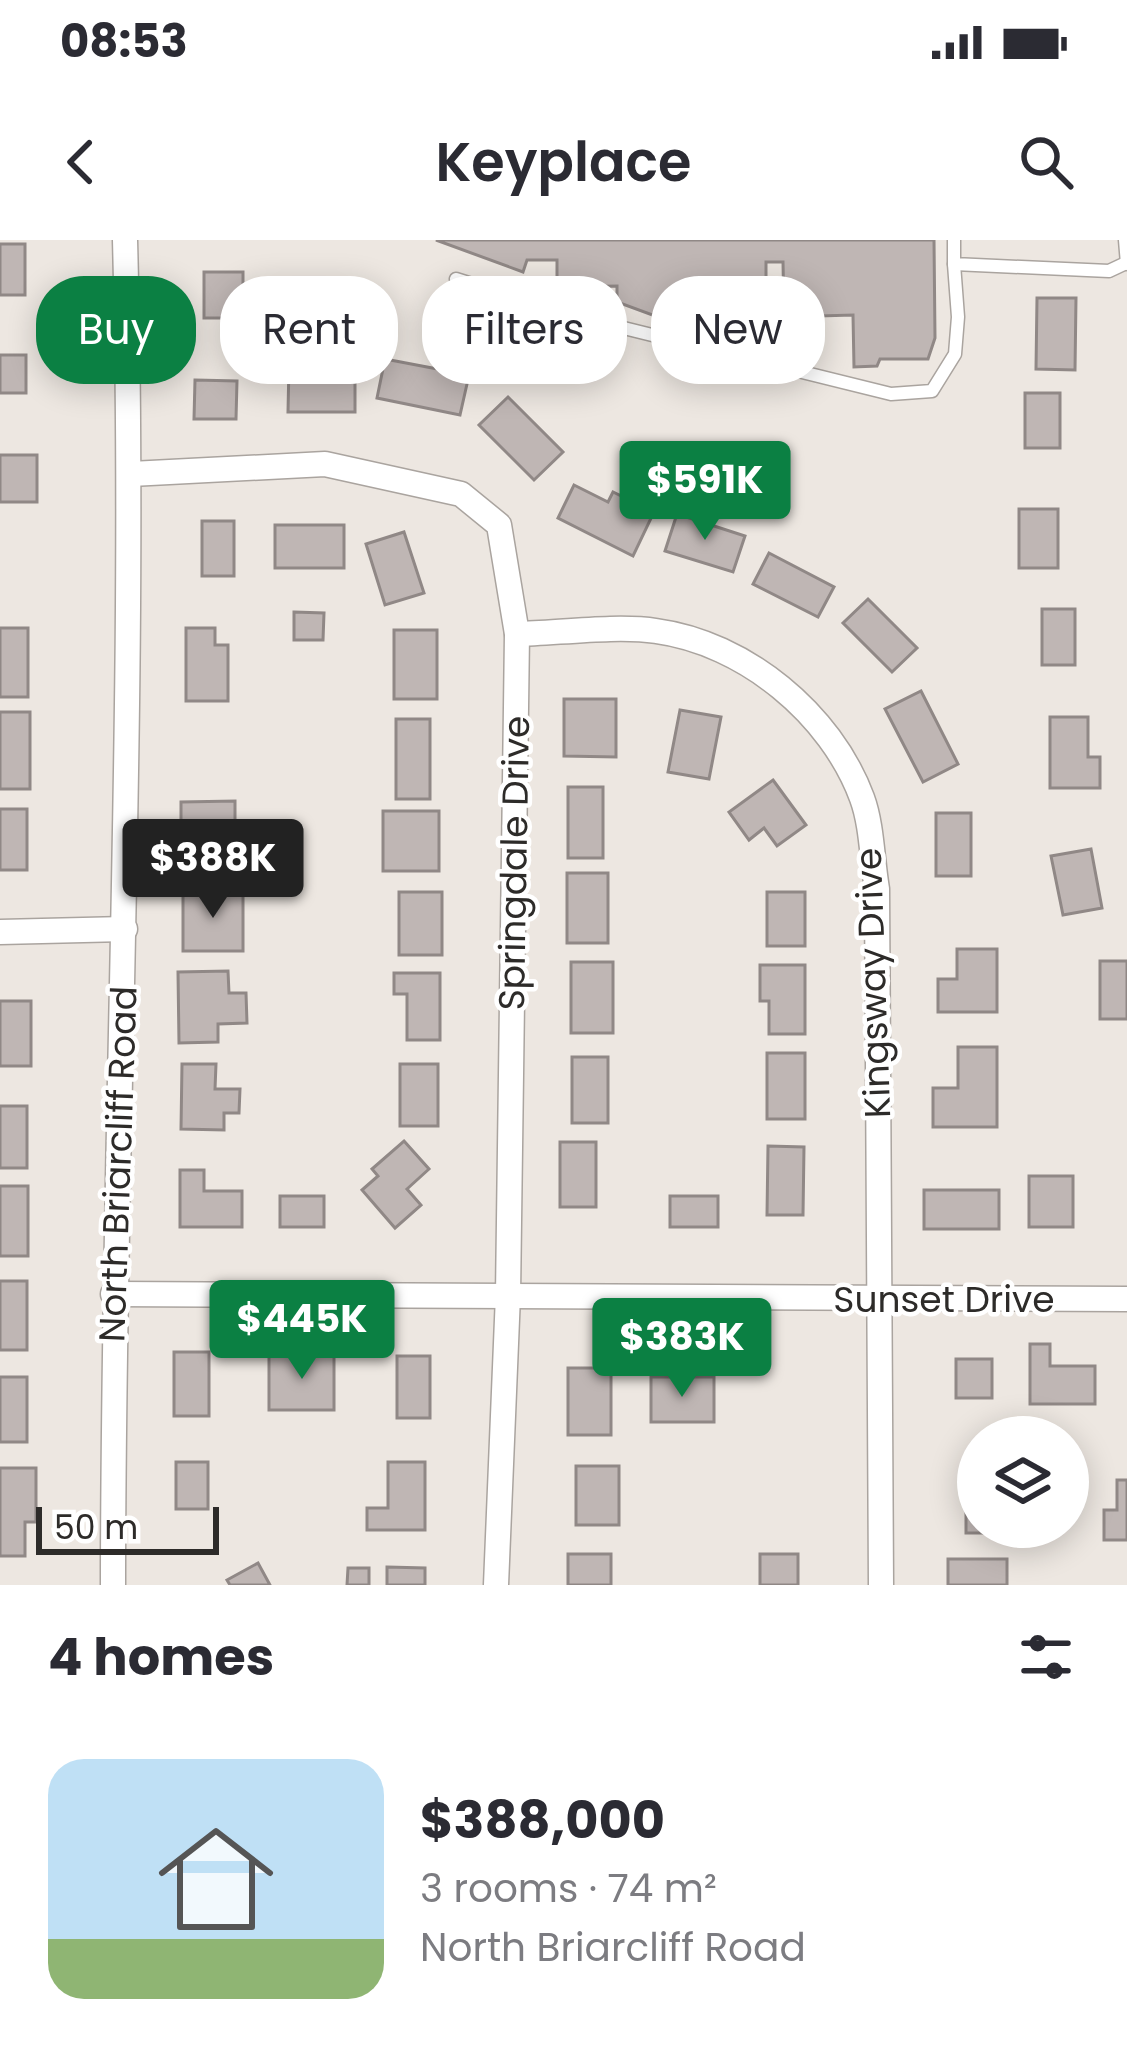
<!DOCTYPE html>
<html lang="en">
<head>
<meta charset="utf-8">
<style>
	:root { --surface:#fff; --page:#f7f7f7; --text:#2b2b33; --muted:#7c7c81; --accent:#0b8043 }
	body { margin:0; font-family:Poppins,sans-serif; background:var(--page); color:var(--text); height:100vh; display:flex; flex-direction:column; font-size:45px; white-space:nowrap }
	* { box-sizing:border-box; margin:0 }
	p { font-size:39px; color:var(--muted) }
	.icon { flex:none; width:66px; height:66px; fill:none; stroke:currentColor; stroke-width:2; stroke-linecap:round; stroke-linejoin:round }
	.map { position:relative; height:1345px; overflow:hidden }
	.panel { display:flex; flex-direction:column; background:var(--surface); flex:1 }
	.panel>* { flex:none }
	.hud { position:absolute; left:36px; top:36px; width:1056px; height:108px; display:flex; gap:24px }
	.fabs { position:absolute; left:957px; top:1176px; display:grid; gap:24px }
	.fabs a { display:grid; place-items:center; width:132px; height:132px; border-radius:50%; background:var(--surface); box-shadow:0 6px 30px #0003; font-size:60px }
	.scale { position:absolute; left:36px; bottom:30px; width:183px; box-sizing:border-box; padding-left:12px; border:6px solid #2d2b29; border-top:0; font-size:33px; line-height:42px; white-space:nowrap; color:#2d2b29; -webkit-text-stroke:9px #fff; paint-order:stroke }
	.price { position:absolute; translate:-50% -102px; padding:0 27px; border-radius:12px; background:var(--accent); color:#fff; font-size:39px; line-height:78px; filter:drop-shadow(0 3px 6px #0008) }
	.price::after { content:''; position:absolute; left:50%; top:72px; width:36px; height:27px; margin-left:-18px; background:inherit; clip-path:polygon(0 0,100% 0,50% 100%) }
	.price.on { background:#222; color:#fff }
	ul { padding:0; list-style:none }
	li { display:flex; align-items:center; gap:36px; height:300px; padding:0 48px }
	li span { display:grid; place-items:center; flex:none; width:336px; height:240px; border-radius:36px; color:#555 }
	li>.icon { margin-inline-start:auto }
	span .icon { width:144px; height:144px; fill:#fffc; stroke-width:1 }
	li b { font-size:51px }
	h2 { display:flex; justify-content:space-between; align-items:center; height:144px; padding:0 48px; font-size:51px }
	.chip { padding:0 42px; border-radius:48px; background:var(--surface); box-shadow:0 6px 30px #0003; font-size:42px; line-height:108px }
	.chip.on { background:var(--accent); color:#fff }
	.status { display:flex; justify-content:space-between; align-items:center; height:84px; padding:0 60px; background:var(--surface); direction:ltr }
	.status svg { height:33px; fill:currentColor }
	header { display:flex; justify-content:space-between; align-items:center; height:156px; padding:0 48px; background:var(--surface); font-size:54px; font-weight:600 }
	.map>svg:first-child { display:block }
</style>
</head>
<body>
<div class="status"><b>08:53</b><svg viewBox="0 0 49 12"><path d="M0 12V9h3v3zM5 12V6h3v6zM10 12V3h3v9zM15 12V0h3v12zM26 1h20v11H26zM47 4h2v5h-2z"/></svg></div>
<header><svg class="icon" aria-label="back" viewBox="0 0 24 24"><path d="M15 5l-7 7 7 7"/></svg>Keyplace<svg class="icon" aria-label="search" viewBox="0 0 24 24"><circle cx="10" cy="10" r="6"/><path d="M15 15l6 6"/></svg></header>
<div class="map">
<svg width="1127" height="1345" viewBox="0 0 1127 1345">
	<rect width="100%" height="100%" fill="#ede7e1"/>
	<g fill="#bfb6b4" stroke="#908886" stroke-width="3">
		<path d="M436,0h498l1,98 -7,21h-48l-3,7 -23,1 -1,-52 -69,2 -1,-55h-17v57l-100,1 -49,-18v-16l-60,1v-27h-30l-4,12z"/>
		<rect x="0" y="4" width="25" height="51"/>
		<rect x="204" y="32" width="39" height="46"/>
		<path d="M1037,58h39l-1,72 -39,-1z"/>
		<rect x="0" y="115" width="26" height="38"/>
		<path d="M385,119l84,16 -9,40 -83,-17z"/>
		<path d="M289,125h66v47h-67z"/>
		<path d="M195,140l42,1 -1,38h-42z"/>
		<rect x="1025" y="153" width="35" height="55"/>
		<path d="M508,157l55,55 -29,28 -55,-55z"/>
		<rect x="0" y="215" width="37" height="47"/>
		<path d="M574,245l34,17 5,-10 41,20 -21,44 -75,-38z"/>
		<rect x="1019" y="269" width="39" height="59"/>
		<path d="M677,274l68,22 -12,36 -68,-21z"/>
		<rect x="202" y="281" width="32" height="55"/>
		<rect x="275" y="285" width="69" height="43"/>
		<path d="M404,292l20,61 -39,12 -19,-61z"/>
		<path d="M769,313l65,34 -16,30 -65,-33z"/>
		<path d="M868,359l49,49 -25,24 -49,-49z"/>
		<rect x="1042" y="369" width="33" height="56"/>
		<path d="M294,372l30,1 -1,27h-29z"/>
		<rect x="0" y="388" width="28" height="69"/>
		<path d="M186,388h29v17h13v56h-42z"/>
		<rect x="394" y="390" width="43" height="69"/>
		<path d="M921,451l37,73 -35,18 -38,-73z"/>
		<path d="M564,459h52v58l-52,-1z"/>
		<path d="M680,470l41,7 -12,62 -41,-7z"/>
		<rect x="0" y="472" width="30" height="77"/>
		<path d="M1050,477h38v40h12v31h-50z"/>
		<rect x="396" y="479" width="34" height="80"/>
		<path d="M773,540l33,45 -29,21 -13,-18 -15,12 -20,-28z"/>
		<rect x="568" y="547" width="35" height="71"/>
		<path d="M235,561v44h-19v25h-35v-68z"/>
		<rect x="0" y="569" width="27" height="61"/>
		<rect x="383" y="571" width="56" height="60"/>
		<rect x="936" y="573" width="35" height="63"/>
		<path d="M1091,609l11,59 -39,7 -12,-59z"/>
		<rect x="567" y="633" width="41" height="70"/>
		<rect x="183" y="651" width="60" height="60"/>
		<rect x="399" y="652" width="43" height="63"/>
		<rect x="767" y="652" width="38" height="54"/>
		<path d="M957,709h40v63h-59v-33h19z"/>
		<rect x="1100" y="721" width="27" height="58"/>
		<rect x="571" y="722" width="42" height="71"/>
		<path d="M760,725h45v69h-36v-33h-9z"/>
		<path d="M228,731l1,22h17l1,30 -29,1v18l-39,1 -1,-71z"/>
		<path d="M394,733h46v67h-33v-46h-13z"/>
		<rect x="0" y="761" width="31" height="65"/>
		<path d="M958,807h39v80h-64v-39h25z"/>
		<rect x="767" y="813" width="38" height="66"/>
		<rect x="572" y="817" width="36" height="66"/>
		<path d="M182,824h34l-1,25h25l-1,24h-15v17l-43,-1z"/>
		<rect x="400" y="824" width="38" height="62"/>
		<rect x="0" y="866" width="27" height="62"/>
		<path d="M404,901l25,28 -22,20 14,16 -26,23 -33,-38 16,-14 -6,-7z"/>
		<rect x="560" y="902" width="36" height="65"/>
		<path d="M768,906l36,1 -1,68h-36z"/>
		<path d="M180,930h24v21h38v36h-62z"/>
		<rect x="1029" y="936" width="44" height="51"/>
		<rect x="0" y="946" width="28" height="70"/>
		<rect x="924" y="950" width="75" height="39"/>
		<rect x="280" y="956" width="44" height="31"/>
		<rect x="670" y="956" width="48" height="31"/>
		<rect x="0" y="1041" width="27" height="69"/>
		<path d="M1030,1104h20v22h45v38h-65z"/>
		<rect x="174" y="1112" width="35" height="64"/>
		<rect x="269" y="1115" width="65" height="55"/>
		<rect x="397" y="1116" width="33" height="62"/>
		<rect x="956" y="1119" width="36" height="39"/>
		<rect x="568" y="1128" width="43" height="67"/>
		<rect x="0" y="1137" width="27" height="65"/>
		<rect x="651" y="1137" width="63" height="45"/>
		<rect x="176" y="1222" width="32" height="47"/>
		<path d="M388,1222h37v68h-58v-22h21z"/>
		<rect x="576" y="1226" width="43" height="59"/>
		<path d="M0,1228h36v54h-11v34h-25z"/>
		<path d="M966,1235h12v52h35v6h-47z"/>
		<path d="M1117,1240h10v60h-23v-30h13z"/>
		<rect x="568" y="1314" width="43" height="31"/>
		<rect x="760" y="1314" width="38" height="31"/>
		<rect x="948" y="1319" width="59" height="26"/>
		<path d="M258,1323l12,22h-40l-3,-5z"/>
		<path d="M387,1327l38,1v17h-38z"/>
		<path d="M348,1328h21v17h-22z"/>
	</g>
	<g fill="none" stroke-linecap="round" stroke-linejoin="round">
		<defs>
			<g id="lane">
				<path d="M954,0v24l155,7 17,-8"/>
				<path d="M1125,0l2,24"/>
				<path d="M456,39l111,35 324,80 41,-3 23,-37 3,-37 -4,-53"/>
			</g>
			<g id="street">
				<path d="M131,234l194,-10 136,30 38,31 18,109 -9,661 -12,290"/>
				<path d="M517,394c41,-1 100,-9 139,-3 89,12 175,83 206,167 10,27 10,62 15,91l4,696"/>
				<path d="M0,692l125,-3"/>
				<path d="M113,1054l1014,5"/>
				<path d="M113,1345c0,-449 24,-896 12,-1345"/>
			</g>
		</defs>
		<use href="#lane" stroke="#aaa49f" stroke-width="15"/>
		<use href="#street" stroke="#aaa49f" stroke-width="27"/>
		<use href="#lane" stroke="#fff" stroke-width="12"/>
		<use href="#street" stroke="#fff" stroke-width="24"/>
	</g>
	<g text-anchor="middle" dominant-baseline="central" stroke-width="9" stroke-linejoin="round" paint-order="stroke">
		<g font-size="36" fill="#2d2b29" stroke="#fff">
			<text transform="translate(514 623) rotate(-89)">Springdale Drive</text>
			<text transform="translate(873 743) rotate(-92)">Kingsway Drive</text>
			<text transform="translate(118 924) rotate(-88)">North Briarcliff Road</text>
			<text x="944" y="1059">Sunset Drive</text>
		</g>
	</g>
</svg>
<div class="fabs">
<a><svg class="icon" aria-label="layers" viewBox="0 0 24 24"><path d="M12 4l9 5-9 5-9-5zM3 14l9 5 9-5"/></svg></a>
</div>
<div class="scale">50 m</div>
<b class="price" style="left:705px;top:303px">$591K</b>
<b class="price on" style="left:213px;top:681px">$388K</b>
<b class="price" style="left:302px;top:1142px">$445K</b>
<b class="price" style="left:682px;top:1160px">$383K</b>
<div class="hud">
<a class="chip on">Buy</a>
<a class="chip">Rent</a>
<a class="chip">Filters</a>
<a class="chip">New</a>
</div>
</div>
<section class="panel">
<h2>4 homes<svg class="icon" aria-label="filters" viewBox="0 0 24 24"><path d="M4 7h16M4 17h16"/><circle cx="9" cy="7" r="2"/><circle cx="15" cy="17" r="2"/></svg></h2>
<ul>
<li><span style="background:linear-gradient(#bfe0f5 75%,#8fb573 0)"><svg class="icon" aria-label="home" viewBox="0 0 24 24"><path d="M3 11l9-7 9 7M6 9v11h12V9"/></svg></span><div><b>$388,000</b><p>3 rooms · 74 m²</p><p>North Briarcliff Road</p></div></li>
</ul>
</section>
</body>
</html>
